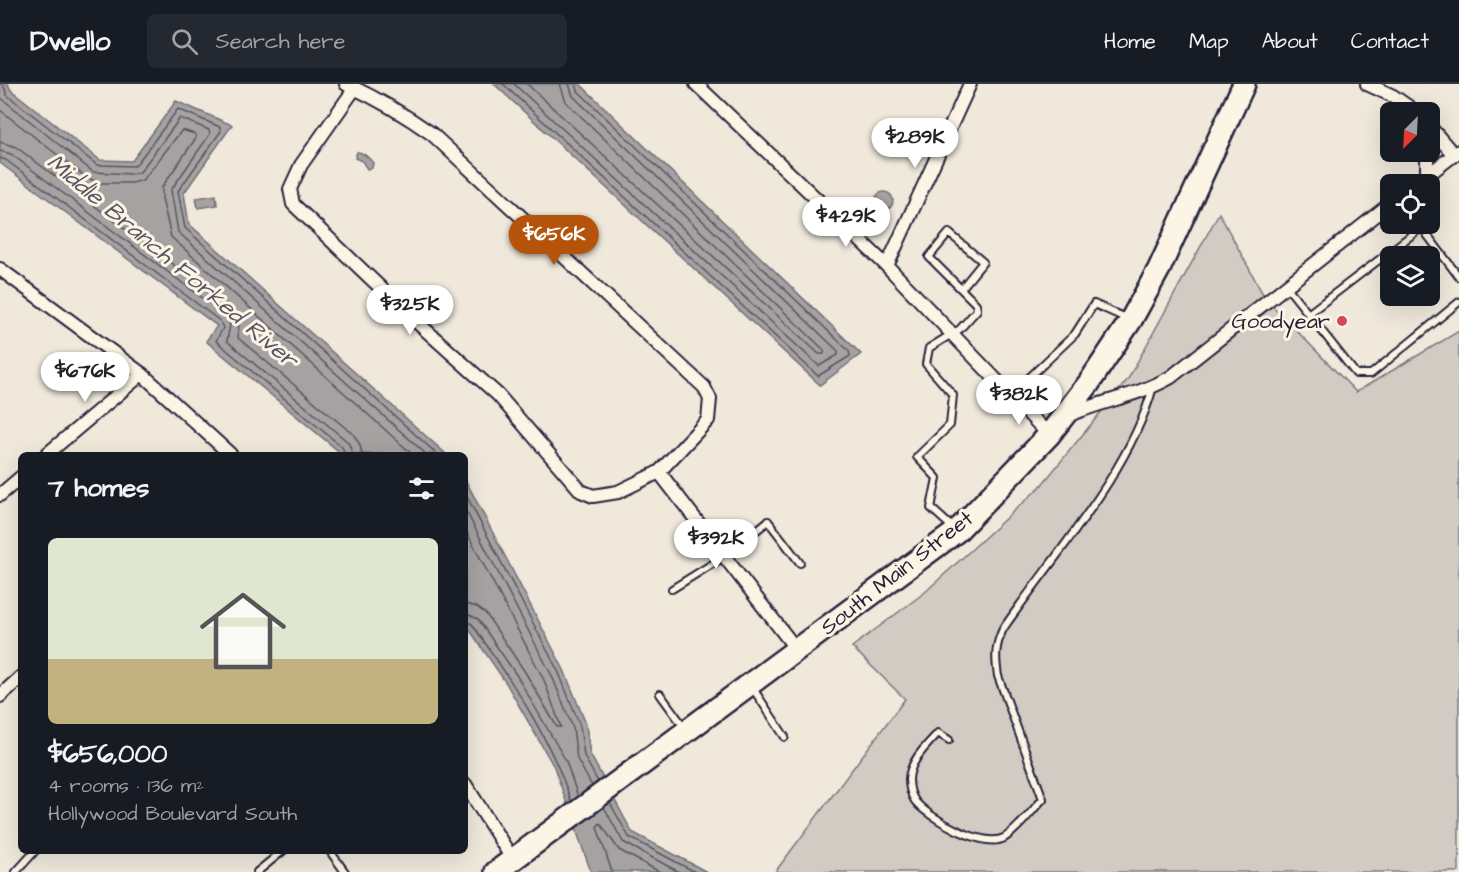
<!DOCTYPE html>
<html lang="en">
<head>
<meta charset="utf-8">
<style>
	:root { --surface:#171b24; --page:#242831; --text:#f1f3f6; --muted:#9ea1a6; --line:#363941; --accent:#b45309 }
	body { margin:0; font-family:"Architects Daughter",sans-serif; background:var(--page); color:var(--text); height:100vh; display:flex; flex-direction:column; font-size:22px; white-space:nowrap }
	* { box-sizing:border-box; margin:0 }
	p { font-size:20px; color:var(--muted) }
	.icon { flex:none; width:33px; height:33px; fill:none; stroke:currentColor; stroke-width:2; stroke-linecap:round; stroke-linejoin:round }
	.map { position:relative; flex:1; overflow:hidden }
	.side { position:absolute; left:18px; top:368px; width:450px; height:402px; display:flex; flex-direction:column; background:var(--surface); border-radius:9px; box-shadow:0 6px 24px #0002 }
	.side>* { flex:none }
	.needle { width:39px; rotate:204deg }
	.controls { position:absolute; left:1380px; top:18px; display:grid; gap:12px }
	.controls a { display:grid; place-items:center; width:60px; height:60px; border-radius:9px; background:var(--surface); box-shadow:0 6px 24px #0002; font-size:30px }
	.price { position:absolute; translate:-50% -51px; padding:0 14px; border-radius:21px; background:#fff; color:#222; font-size:20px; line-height:39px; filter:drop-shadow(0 2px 3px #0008) }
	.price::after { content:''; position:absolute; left:50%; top:36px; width:18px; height:14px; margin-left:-9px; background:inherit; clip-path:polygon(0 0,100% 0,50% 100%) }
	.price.current { background:var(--accent); color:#fff }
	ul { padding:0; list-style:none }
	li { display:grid; align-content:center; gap:12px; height:318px; padding:0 30px }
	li+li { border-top:2px solid var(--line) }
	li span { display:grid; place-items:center; height:186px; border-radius:9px; color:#555 }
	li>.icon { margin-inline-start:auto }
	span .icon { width:108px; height:108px; fill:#fffc; stroke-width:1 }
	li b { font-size:26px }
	h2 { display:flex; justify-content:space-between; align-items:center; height:72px; padding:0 30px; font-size:26px }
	header { display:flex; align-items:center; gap:36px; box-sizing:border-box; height:84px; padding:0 30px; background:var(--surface); border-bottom:2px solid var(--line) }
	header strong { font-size:28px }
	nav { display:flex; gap:33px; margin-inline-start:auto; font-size:21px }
	.search { width:420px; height:54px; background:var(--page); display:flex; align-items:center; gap:15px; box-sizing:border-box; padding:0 21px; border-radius:9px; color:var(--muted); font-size:22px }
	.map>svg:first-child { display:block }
</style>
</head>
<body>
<header>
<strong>Dwello</strong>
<div class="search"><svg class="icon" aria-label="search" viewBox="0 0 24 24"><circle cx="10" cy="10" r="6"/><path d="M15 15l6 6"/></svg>Search here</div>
<nav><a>Home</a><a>Map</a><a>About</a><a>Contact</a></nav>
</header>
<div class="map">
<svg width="1459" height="788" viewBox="0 0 1459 788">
	<rect width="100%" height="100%" fill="#efe8db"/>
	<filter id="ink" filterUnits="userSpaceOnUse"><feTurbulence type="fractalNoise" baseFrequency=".0167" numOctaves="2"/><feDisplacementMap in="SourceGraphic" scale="12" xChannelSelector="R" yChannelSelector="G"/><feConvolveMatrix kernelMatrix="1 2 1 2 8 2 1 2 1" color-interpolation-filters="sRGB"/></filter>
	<g filter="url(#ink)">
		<path fill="#d1cbc3" stroke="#7a767f" stroke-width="1.5" d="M1219,129l46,85 91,94 103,-61v541h-684l130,-173 -53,-52 72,-54 116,-106 88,-108z"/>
		<g fill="#a6a2a2" stroke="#716f79" stroke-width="1.5">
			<path d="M0,0h8l3,6 89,70 32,1 44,-60 56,24 -48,68 5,31 257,230h-104l-136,-113 11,-15 -217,-163z"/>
			<path d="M494,0h86l281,270 -41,31z"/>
			<path d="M357,68c6,-1 12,6 16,11l-1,5 -5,1 -5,-8 -7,-3z"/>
			<circle cx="884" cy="117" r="9"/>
			<path d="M216,111l1,10 -19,3 -2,-10z"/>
			<path d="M465,395l99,191 22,54 4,30 42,78 75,40h-116l-37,-105 -48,-84 -41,-60z"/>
		</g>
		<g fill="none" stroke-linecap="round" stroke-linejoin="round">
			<g stroke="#575564" stroke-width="1.5">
				<path d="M3,0l4,11 90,70 38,1 43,-57 42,18 1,4 -43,60 7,37 252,226"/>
				<path d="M503,0l315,292 32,-20 -1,-5 -271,-260 -2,-7"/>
				<path d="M514,0l305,282 19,-11v-4l-265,-255 -4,-12"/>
				<path d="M527,0l292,270h5v-4l-258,-248 -6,-18"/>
				<path d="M0,13l93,75 38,2 9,-2 40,-54 29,12 1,4 -39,56 7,42 248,222"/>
				<path d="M0,26l87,68 13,5h32l11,-3 39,-50 13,4 1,4 -34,49v11l9,39 241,217"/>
				<path d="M0,58l16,5 215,161 8,12 -1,18 116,97 6,10 2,9"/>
				<path d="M0,67l11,3 214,161 5,10 -3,16 121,101 5,12"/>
				<path d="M0,74l6,2 214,161 3,7 -7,13 126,106 3,7"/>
				<path d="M465,409l94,180 21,53 4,30 14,26"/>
				<path d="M465,425l87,167 21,52 4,31 15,27"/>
				<path d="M465,445l79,151 17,47h-4l-32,-55 -39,-58 -9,-7 -12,-3"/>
				<path d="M465,529l13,6 39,57 49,85 12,36"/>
				<path d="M465,537l7,3c39,56 78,113 99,177"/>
				<path d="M610,719l19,34 66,35"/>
				<path d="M604,723l19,35 56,30"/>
				<path d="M612,788l-15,-45 3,-4 19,27 41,22"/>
			</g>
			<defs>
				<g id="lane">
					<path d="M1419,140l40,53"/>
					<path d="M1287,203l69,87h15l88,-72"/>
					<path d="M1308,230l114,-87"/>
					<path d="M1010,312l65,-62 19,-30 34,15"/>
					<path d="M954,445l-23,-21 6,-30 -20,-21 33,-32 3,-30 -27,-31 3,-16 31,-19 17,-19 -1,-6 -47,-47 20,-24 34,29 -22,27"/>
					<path d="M672,505l53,-33 43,-35 32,42"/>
					<path d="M752,603l33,50"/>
					<path d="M660,610l24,33"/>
					<path d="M949,656l-11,-7c-12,13 -28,28 -29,46 0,7 2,16 6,22 13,17 69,48 89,37 14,-8 28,-28 39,-39l-45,-123c-3,-19 -3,-30 5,-47 50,-73 127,-157 150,-242"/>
					<path d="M329,766l16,22"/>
					<path d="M16,788l20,-22"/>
					<path d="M257,788l27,-22"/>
				</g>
				<g id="street">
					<path d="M346,0c30,14 58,30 86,50l272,253 6,12 -2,21 -49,52 -41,20 -25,4 -12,-5 -83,-96 -89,-80 -116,-111 -3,-15 11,-24 54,-77"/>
					<path d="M696,0l191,182 162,169"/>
					<path d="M1367,0l26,12 23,16"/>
					<path d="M1430,43l24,28"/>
					<path d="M1427,68v23"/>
					<path d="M1416,100l43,-33"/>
					<path d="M887,182l83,-182"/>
					<path d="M0,185l142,105 88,80"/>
					<path d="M1067,332c34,-15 71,-20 104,-39l219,-173"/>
					<path d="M47,370l95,-80"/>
					<path d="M659,388l137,177"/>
					<path d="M0,411l21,-18"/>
					<path d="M0,612l21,-19"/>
					<path d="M465,700l48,76"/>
				</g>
				<path id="highway" d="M496,788l461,-341 92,-96 40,-52 42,-63 28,-51 85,-185"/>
			</defs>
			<use href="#lane" stroke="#22223b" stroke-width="10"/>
			<use href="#street" stroke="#22223b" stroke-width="16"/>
			<use href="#highway" stroke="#22223b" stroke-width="26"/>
			<use href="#lane" stroke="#fcf5e5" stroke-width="6"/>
			<use href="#street" stroke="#fcf5e5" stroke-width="12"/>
			<use href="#highway" stroke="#fcf5e5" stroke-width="21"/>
		</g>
	</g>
	<circle fill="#d1495b" stroke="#fcf5e5" stroke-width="2" cx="1342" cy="237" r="6"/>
	<g text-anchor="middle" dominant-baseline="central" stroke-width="6" stroke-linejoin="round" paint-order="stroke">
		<g font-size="22" fill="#22223b" stroke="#fcf5e5" text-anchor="end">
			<text x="1330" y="237">Goodyear</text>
		</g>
		<g font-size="22" fill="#22223b" stroke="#fcf5e5">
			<text transform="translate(897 489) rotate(-38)">South Main Street</text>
		</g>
		<g font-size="24" font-style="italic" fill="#575564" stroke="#fcf5e5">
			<text transform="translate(172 177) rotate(40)">Middle Branch Forked River</text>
		</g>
	</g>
</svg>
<div class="controls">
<a><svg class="needle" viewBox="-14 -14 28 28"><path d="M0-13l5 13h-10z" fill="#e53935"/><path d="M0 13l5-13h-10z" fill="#9ea1a6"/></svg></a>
<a><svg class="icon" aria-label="locate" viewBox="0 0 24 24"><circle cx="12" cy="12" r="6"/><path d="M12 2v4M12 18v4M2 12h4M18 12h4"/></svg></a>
<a><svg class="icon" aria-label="layers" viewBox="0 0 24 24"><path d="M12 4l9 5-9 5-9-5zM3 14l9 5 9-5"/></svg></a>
</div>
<b class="price" style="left:915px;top:85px">$289K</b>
<b class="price" style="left:846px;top:164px">$429K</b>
<b class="price current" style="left:554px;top:182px">$656K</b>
<b class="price" style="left:410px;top:252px">$325K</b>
<b class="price" style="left:85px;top:319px">$676K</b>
<b class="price" style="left:1019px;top:342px">$382K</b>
<b class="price" style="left:716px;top:486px">$392K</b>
<section class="side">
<h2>7 homes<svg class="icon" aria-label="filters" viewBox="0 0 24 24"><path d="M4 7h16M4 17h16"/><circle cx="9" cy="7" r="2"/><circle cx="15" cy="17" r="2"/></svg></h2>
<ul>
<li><span style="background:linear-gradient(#dfe7d0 65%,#c2b280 0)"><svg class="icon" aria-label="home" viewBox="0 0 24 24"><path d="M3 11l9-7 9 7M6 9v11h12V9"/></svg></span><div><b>$656,000</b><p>4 rooms · 136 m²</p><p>Hollywood Boulevard South</p></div></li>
</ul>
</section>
</div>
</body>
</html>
